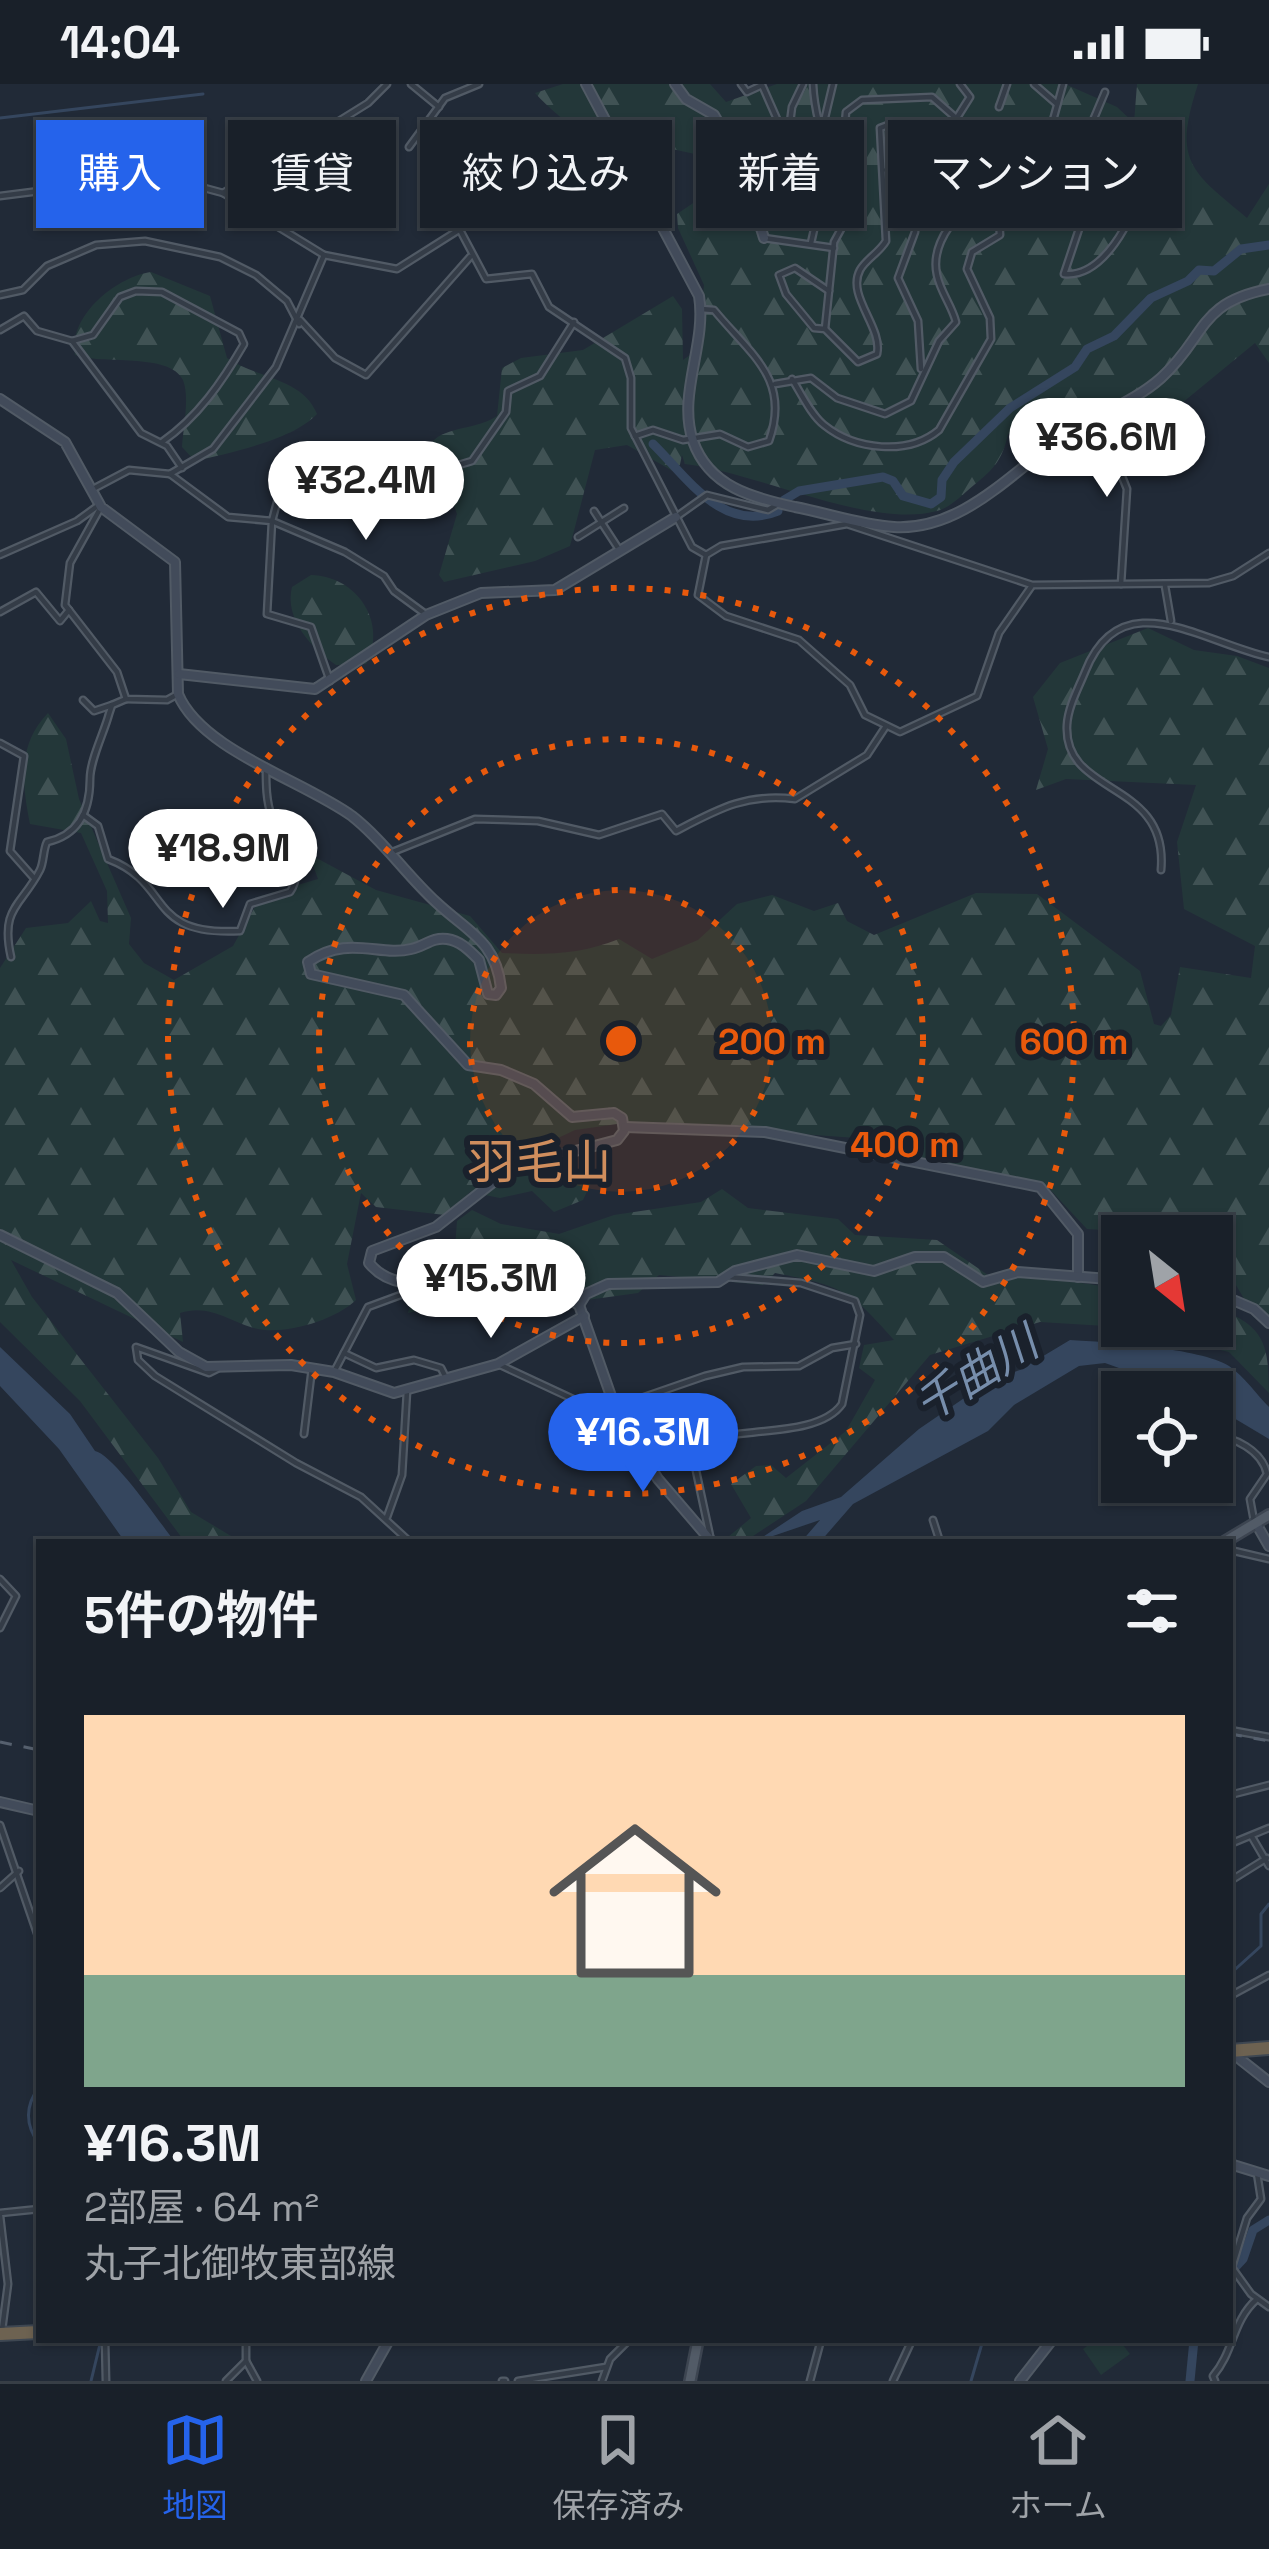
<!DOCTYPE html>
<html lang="ja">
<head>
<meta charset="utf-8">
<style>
	:root { --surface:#192029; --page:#262d35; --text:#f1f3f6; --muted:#9fa3a8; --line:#373e46; --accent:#2563eb }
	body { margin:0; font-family:"Space Grotesk","Noto Sans JP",sans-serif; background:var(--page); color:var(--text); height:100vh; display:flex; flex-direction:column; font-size:45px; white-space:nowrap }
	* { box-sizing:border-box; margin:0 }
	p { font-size:39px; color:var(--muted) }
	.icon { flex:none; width:66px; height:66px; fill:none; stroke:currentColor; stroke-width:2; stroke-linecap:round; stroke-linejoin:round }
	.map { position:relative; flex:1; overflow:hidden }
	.details { position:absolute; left:36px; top:1455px; width:1197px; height:804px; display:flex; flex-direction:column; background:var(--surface); border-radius:0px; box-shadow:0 3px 9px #0004,0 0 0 3px var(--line) }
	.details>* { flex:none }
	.top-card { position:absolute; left:36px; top:36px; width:1197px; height:108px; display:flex; gap:24px }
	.needle { width:78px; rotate:150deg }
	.fabs { position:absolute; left:1101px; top:1131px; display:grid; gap:24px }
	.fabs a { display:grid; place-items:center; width:132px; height:132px; border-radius:0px; background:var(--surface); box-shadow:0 3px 9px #0004,0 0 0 3px var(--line); font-size:60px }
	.price { position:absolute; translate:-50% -102px; padding:0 27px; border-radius:42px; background:#fff; color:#222; font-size:39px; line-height:78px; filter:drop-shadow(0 3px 6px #0008) }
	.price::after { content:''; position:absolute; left:50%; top:72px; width:36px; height:27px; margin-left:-18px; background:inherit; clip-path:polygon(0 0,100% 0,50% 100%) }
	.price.selected { background:var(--accent); color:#fff }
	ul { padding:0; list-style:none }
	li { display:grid; align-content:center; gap:24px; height:636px; padding:0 48px }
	li span { display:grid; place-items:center; height:372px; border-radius:0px; color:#555 }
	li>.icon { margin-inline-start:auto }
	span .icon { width:216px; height:216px; fill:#fffc; stroke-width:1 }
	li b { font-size:51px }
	h2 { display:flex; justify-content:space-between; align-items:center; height:144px; padding:0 48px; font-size:51px }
	.tag { padding:0 42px; border-radius:0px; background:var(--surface); box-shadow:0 3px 9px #0004,0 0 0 3px var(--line); font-size:42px; line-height:108px }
	.tag.selected { background:var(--accent); color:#fff }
	.status { display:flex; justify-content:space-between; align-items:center; height:84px; padding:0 60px; background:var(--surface); direction:ltr }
	.status svg { height:33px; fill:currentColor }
	.menu { display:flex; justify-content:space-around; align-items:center; height:168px; border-top:3px solid var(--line); background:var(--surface); font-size:33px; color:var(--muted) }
	.menu a { display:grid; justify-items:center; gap:6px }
	.menu .selected { color:var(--accent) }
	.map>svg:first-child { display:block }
</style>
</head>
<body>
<div class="status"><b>14:04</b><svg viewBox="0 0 49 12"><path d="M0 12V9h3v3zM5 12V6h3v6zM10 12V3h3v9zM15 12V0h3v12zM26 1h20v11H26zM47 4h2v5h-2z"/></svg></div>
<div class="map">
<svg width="1269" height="2297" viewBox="0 0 1269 2297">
	<defs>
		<pattern id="forest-firs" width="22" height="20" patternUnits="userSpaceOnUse" patternTransform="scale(3)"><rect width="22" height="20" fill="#233739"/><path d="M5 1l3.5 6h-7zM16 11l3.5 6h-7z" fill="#405254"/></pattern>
	</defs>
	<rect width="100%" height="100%" fill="#212a37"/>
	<g fill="url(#forest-firs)">
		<path d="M563,0h147l16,18 51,-18h288l52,23 17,16 3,-39h61c-25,77 -9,86 49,134l22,-34v179l-14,-20 -73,60 -47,16 17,55h-18l-30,-74 -96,34c-6,26 -13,34 -34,51 -11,9 -24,23 -37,26 -67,18 -181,-39 -252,-47l-3,-9 -4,19 -51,-29 -32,5 -25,96 -35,15 -91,21 -5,-7 18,-61 -25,-72c15,-16 44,-12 65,-26l5,-48 19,-10 62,-8 90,-54 9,13 1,51 14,-10 7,-65 -26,-57 -1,-14 40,-27 -22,-33 -23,-5c-7,4 -17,13 -25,15 -26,8 -95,-52 -112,-71z"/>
		<path d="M151,188l59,24 17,62c29,20 76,20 90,56 -24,26 -88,39 -122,47l-13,-14c1,-18 8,-50 1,-67 -13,-28 -83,-15 -108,-25 -7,-39 41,-78 76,-83z"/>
		<path d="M311,491c46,1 77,48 55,89l-30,1c-24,-16 -52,-46 -44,-78z"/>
		<path d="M1148,544l46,22 43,6 32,12v651l-23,-17 -16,-27 -18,-4v-35l-125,-7 -44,-47 -109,-20 -77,-24 -226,-16 -56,8 -32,15 -10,11 18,15 42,8 -10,21 -29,12 -22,-21 -32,7 -30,-6 -25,23 -69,-8 -15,-14 -14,71 9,36c-20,19 -62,32 -91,30 -31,-3 -51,-28 -85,-17l3,29 -172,-82 21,37 126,161 33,54 50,30h-56l-105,-141 -80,-79v-354l26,-40 42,-5 23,-22 9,20 8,2 -1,-32 -26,-58 -51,-9c-8,-41 -13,-79 18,-111l18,26 13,60 52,119 -2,26 15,19 30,17 59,-34 28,-50 57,-17 -9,-25 67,36 94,26 32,37c43,2 77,2 117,-14l33,20 46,-19 39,-36 35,-9 42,16 24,-8 9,18 27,14 102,-42 61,1 103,77 14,53 7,2 10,-11 9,-48 71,11 4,-32 -71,-37 -7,-67 19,-57 -130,-6 -30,11 12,-41 -15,-52 27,-34z"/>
		<path d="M722,1105l26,19 90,11 17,16 82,5 51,35 26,-2 108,16v37h90v-20c52,19 57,36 57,87l-40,-41 -106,-25 -83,-5 -110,33 -124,146 -62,41h-22l29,-24 -20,-34 25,-18 15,-1 15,13 60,-47 29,-51 -16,-12 5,-23 30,-5c-45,-51 -52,-54 -119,-67l-12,12 -104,-10 -21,18 -51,7 -20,-12 -84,-3 -21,15 -54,13 4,-15 40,-10 5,-67 15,-11 29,14 58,10 55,-19 87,-13z"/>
	</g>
	<path fill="#233739" d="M1095,2256h24l11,14 -29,21 -18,-26z"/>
	<g fill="#35465e">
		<path d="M1070,1256c36,2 131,8 159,26 16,11 27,28 40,41v32l-57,-34v-13h-26l-81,-29 -26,3 -65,39 -26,26 -135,73 -33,38h-19l19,-22 -65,22 47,-31 39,-14 78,-68 73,-50 28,-9z"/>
		<path d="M0,1263l70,67 25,37c18,3 65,72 80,91h-50l-66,-93 -59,-63z"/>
	</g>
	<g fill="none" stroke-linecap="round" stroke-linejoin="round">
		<g stroke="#35465e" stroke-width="3">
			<path d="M0,34l203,-24"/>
			<path d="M1230,1890l31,-28v-32l8,-10"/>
			<path d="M39,2003c-14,19 -14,38 0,57"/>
			<path d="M91,2297l10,-41"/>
			<path d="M971,2297l12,-41"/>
		</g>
		<g stroke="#35465e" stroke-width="9">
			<path d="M653,360c33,32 69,90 125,67"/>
			<path d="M784,416l15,-9 84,-14 10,4 10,15 28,8 10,-7 1,-17 12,-18 56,-54 65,-41 12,-18 27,-13 37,-38 37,-17 11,-11 15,1 27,-22 28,-4"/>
			<path d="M1230,2189l13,-14 10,-29 16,-10"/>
			<path d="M1190,2297l4,-41"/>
		</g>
		<defs>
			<g id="street">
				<path d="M411,0l28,23"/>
				<path d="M741,0l6,8 13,-6"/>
				<path d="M813,0c2,47 25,89 33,136l-12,22 -9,87"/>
				<path d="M1034,0l23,20"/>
				<path d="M1063,0l-16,58 17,33 -4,29 14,9 6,13 -16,48c39,4 70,-55 76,-88"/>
				<path d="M762,1l56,127 -7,31"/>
				<path d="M999,23l8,-23"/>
				<path d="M958,32l12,-19 -10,-13"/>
				<path d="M822,46l11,-46"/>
				<path d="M949,51l42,43 3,35"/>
				<path d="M788,54l4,-31 11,-23"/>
				<path d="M409,63l36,-49 34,-14"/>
				<path d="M1017,84l9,-20 23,-19"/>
				<path d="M223,109l145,-90 19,-19"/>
				<path d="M0,112l134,-17 41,1 48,13 101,62 73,14 193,-122 12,2 32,32"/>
				<path d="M1025,112l27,-36"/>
				<path d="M1074,129l10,-21 2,-55 19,-45"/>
				<path d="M460,146l26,49 46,-5 17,33 76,51 6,20v50l61,119 14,8"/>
				<path d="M764,154l70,10"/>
				<path d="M829,207l-34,-23 -16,7 7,19 28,34 11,1 33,33 19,-8c6,-27 -31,-58 -17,-84 6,-11 19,-17 26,-29l-6,-113 16,-6 77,11 -41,-36 -70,3 -16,12 -3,32 -10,10"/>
				<path d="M0,211l23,-5 24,-24 49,-21 49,-4 75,16 36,18 31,26 12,23"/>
				<path d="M300,236l35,38 31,17 104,-118"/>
				<path d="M0,246l24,-14 13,15 35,10 69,92 26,13 15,22"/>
				<path d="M72,257l21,-6 27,-38 16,-6 26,1 77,41 5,11c-22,38 -46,73 -82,98"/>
				<path d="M921,285l-3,-48 -20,-43 17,-46 2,-33 31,-29"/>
				<path d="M792,295c9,14 19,36 32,46 31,25 84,31 115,5l52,-91 -1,-21 -23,-49 5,-17 28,-17 -1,-17 -73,-62 -23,2 -17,12"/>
				<path d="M775,300l36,-6 26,20 48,16 26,-13 28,-60 17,-19c-4,-16 -16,-31 -19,-47 -7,-31 19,-60 40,-78"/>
				<path d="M1098,332l29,73 -6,95"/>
				<path d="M635,352l18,-6 30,10 37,-6 28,13 21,-6c22,-62 -18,-86 -55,-131l-13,-1"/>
				<path d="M170,390l58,43 44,4 73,31 39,24 10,15 30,22"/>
				<path d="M93,405l36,-19 41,4 43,-25 63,-82 48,-112"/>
				<path d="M101,423l-31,56 -5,42 52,67 9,27 41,1 11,-6"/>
				<path d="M594,427l26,40"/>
				<path d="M676,433l31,-22 61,15 10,-6"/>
				<path d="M578,453l46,-29"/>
				<path d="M0,471l77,-34 22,-16"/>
				<path d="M706,471l15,-9 126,-22 185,61 177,-2 24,-7 36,-23"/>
				<path d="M706,471l-8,40 28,21 73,24 51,45 15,30 35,17 77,-36 22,-63 32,-46"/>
				<path d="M1165,502l6,35"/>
				<path d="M0,528l36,-20 24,29 9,-11"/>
				<path d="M330,597l-19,-54 -44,-13 5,-93 8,-30 82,-15 29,9 81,-24 34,-49 2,-21 32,-15 34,-54"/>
				<path d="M83,616l11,11 18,-6"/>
				<path d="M0,659l24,13 -14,95 23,26"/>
				<path d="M83,731l15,11 10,33c66,25 36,77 132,72l10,-27 40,-12c18,-26 -10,-50 -18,-75 -6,-15 -6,-34 -6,-50"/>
				<path d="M390,769l85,-34 63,2 61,14 63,-21 14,17c42,-22 70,-38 119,-32l72,-44 19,-29"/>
				<path d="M1161,786c8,-91 -98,-73 -94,-145 1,-18 11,-36 18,-53 36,-92 118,-29 184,-15"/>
				<path d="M11,873c-11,-50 10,-50 29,-87 4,-8 3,-20 7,-28 32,-7 43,-32 43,-63 0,-19 14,-46 19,-65l3,-9 14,-6"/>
				<path d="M344,1269l32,15 38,-8 27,8 5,10"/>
				<path d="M498,1280l103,48 104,-36 38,-9 56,-1 33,-18 24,-4"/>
				<path d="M217,1285l-8,4 -73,-26 2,13 17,16 141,87 65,34 49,45"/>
				<path d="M334,1288l34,-65 57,-21"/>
				<path d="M624,1334l68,34 18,84"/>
				<path d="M304,1350l8,-66"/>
				<path d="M1212,1351c22,2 50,15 55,39l-17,25 4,22"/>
				<path d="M685,1363c34,-23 131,-5 157,-43l18,-89 -5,-14 -54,-18 -74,-6"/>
				<path d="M387,1433l15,-42 5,-84"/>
				<path d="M933,1436l7,22"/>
				<path d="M1230,1466l39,9"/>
				<path d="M0,1495l16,17 -16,32"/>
				<path d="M1230,1646l39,7"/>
				<path d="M1230,1711l39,-10"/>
				<path d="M0,1741l39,114"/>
				<path d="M1252,1753l17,29"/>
				<path d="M1230,1760l39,-16"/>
				<path d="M1230,1797l37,-23"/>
				<path d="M0,1804l19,-17"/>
				<path d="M1230,1912l39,-21"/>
				<path d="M0,2129l39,-4"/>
				<path d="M0,2132l8,68 -6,46"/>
				<path d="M1232,2183l15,-49 14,-19 -4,-26"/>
				<path d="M1233,2185l18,25 18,13"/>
				<path d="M105,2256l1,41"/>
				<path d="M389,2257l19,-1"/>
				<path d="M246,2277l11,20"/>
				<path d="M226,2297l20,-20v-21"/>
				<path d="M502,2297h3"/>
				<path d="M518,2297l88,-14"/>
				<path d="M602,2297l8,-22 19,-19"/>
				<path d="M810,2297l11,-41"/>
				<path d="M893,2297l19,-41"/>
				<path d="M1215,2297l-2,-5c21,-24 19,-55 44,-77"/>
			</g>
			<g id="secondary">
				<path d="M586,0l113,212c8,48 -22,98 -6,145 16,46 60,57 102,66 32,6 66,18 99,20 70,4 120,-58 173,-93 31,-20 67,-32 94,-56 46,-42 36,-75 108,-89"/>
				<path d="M675,0l11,15 28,16 25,43 25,80"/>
				<path d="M0,315l65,43 36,65 74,55 3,132c23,56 126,87 174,122 32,25 55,60 85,87 31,29 59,38 64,85l-5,7 -8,-1 -9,-34c-9,-9 -18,-19 -32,-21 -15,-2 -22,7 -36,10 -32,8 -63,-15 -103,13l3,12 93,21 64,70 33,5 33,14 38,33 42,-4 8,5 2,13 -7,9 -106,28 -75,59 -64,24 -3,12c24,30 66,19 98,19 32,-1 85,7 112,23l39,111 40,63 54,63"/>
				<path d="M179,590l136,15 111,-74 55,-22 74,-3 121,-73"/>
				<path d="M625,1043l140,5 275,55 38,47v43"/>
				<path d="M0,1151l117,58 62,59 27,15 85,-2 43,7 60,21 104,-29 86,-48"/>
				<path d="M1212,1207l42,18 15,14"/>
				<path d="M579,1221l7,-11 22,-10 110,-2 17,-11 62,-16 77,16 41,-14h29l39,25 35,-10 104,8"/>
				<path d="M1257,1441l12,21"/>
				<path d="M0,1718l39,9"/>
				<path d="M1231,1968l38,30"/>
				<path d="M1230,2080l39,12"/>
				<path d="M366,2297l23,-41"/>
				<path d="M1020,2297l32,-41"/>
			</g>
			<g id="primary">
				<path d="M1224,1458l45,-27"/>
				<path d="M690,2297l8,-41"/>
			</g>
			<g id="highway">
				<path d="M1230,1967l39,-3"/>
				<path d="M0,2250l39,-2"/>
			</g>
		</defs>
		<use href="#street" stroke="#515a65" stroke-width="9"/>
		<use href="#secondary" stroke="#515a65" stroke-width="12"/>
		<use href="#primary" stroke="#3d4551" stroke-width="14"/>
		<use href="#highway" stroke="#3e4752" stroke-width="16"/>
		<use href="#street" stroke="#343c47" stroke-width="4.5"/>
		<use href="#secondary" stroke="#424b5a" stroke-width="8"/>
		<use href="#primary" stroke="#525b67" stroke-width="9"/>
		<use href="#highway" stroke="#6d6251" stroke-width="12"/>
		<g stroke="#56606e" stroke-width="3" stroke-dasharray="12 12" stroke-linecap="butt">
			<path d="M1230,1650l39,7"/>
			<path d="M0,1658l39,8"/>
		</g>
	</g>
	<circle cx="621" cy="957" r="151" fill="#e8590c" fill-opacity=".12"/>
	<g fill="none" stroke="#e8590c" stroke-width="6" stroke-dasharray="6 12">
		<circle cx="621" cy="957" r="151"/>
		<circle cx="621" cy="957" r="302"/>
		<circle cx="621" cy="957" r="453"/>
	</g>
	<g text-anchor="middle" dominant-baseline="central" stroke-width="12" stroke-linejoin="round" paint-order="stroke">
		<g font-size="45" font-style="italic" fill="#778eac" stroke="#1a212c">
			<text transform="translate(976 1290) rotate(-32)">千曲川</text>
		</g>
		<g font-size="48" fill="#d08e5d" stroke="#1a212c">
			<text x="539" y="1078">羽毛山</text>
		</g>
	</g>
	<circle cx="621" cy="957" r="18" fill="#e8590c" stroke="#1a212c" stroke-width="6"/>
	<g font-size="36" text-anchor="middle" font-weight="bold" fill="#e8590c" stroke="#1a212c" stroke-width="12" stroke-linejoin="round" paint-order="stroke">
		<text x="772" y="970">200 m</text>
		<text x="1074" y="970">600 m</text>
		<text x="905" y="1073">400 m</text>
	</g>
</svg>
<div class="fabs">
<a><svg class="needle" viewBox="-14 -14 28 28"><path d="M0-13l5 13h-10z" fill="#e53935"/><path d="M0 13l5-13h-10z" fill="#9fa3a8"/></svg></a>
<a><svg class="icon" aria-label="locate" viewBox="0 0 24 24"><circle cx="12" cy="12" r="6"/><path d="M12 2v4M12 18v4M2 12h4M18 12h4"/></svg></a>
</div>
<b class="price" style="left:1107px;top:416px">¥36.6M</b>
<b class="price" style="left:366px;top:459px">¥32.4M</b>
<b class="price" style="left:223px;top:827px">¥18.9M</b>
<b class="price" style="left:491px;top:1257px">¥15.3M</b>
<b class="price selected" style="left:643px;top:1411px">¥16.3M</b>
<div class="top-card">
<a class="tag selected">購入</a>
<a class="tag">賃貸</a>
<a class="tag">絞り込み</a>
<a class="tag">新着</a>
<a class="tag">マンション</a>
</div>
<section class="details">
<h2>5件の物件<svg class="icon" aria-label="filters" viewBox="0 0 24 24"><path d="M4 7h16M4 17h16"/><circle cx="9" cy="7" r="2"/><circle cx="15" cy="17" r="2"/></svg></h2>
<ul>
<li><span style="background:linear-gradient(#ffd9b3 70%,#7fa58c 0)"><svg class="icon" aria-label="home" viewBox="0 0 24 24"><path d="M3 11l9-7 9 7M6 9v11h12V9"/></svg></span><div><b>¥16.3M</b><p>2部屋 · 64 m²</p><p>丸子北御牧東部線</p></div></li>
</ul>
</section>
</div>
<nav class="menu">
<a class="selected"><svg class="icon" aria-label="map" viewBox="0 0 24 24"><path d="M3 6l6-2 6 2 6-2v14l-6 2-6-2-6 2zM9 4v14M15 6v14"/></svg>地図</a>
<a><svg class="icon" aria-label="saved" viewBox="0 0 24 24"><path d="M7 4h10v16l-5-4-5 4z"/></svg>保存済み</a>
<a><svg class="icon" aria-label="home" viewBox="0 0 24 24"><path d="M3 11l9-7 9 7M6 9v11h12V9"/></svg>ホーム</a>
</nav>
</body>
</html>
